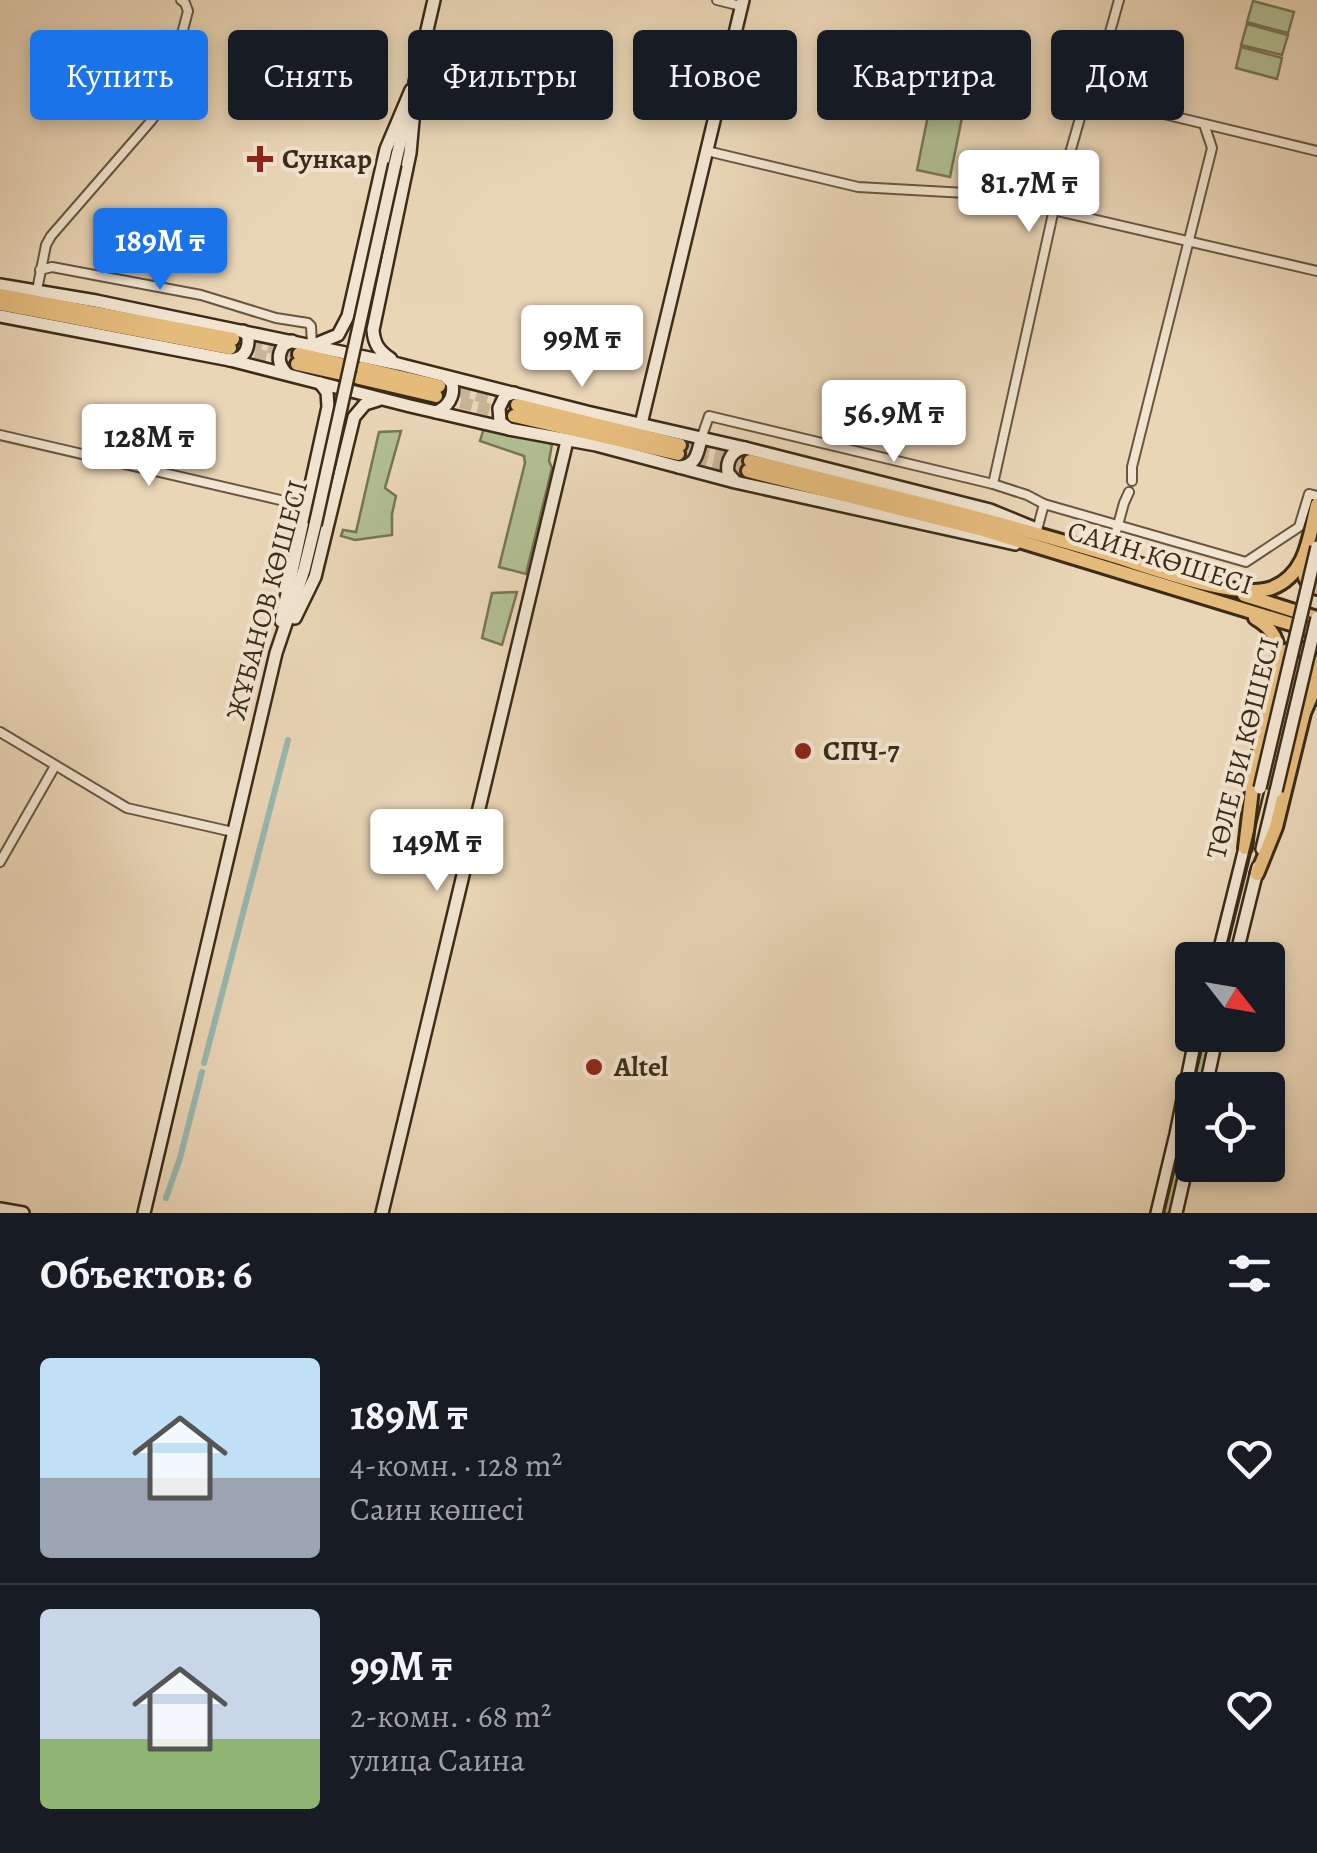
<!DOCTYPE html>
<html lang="ru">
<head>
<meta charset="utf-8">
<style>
	:root { --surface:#171b24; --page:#242831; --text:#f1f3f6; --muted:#9ea1a6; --line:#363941; --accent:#1a73e8 }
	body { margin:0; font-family:Alegreya,serif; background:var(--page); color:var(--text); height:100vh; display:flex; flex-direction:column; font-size:38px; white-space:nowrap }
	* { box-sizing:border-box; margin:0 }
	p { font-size:32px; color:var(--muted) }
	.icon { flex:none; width:55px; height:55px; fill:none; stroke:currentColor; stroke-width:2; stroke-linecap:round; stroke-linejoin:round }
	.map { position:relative; height:1213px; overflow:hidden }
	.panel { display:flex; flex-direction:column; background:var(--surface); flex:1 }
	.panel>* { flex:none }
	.top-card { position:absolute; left:30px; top:30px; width:1258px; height:90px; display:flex; gap:20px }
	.needle { width:65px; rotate:121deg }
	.tools { position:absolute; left:1175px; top:942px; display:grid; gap:20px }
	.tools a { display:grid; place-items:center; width:110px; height:110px; border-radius:10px; background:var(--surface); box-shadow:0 5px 15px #0003; font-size:50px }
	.price { position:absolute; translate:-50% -85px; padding:0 22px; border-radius:10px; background:#fff; color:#222; font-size:32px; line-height:65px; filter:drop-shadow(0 2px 5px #0008) }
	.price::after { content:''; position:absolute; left:50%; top:60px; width:30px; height:22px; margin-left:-15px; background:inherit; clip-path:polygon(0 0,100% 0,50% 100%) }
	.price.current { background:var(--accent); color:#fff }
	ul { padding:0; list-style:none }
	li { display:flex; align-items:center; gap:30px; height:250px; padding:0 40px }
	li+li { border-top:2px solid var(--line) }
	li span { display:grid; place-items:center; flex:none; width:280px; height:200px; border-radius:10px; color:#555 }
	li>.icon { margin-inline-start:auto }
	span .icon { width:120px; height:120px; fill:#fffc; stroke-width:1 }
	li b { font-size:42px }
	h2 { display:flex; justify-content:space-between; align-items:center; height:120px; padding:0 40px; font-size:42px }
	.chip { padding:0 35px; border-radius:10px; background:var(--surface); box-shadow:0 5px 15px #0003; font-size:35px; line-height:90px }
	.chip.current { background:var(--accent); color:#fff }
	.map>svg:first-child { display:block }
</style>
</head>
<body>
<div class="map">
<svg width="1317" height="1213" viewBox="0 0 1317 1213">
	<rect width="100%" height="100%" fill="#ead6b7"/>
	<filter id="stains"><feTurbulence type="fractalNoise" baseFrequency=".002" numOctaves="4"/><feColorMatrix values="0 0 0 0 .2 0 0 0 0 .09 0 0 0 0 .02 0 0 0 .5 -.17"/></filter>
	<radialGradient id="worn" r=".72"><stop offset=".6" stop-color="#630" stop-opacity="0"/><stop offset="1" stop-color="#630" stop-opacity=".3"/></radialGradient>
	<g fill="#b1bf93" stroke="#767655" stroke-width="2.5">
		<path d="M1253,1l41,11 -6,21 -41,-11z"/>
		<path d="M1247,24l41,11 -6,20 -41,-10z"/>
		<path d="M1241,47l41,11 -5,21 -41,-11z"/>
		<path d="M892,57l35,8 -4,19 -35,-7z"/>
		<path d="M938,66l33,7 -21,104 -33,-7z"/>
		<path d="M888,81l34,7 -6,29 -27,-6 3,-14 -7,-2z"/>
		<path d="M484,428l68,16 -3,17 3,7 -26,106 -27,-7 26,-104 -1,-7 -44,-15z"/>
		<path d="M401,431l-16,57 11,8 -4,18v21l-37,5 -14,-4 2,-6 13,2 23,-100z"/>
		<path d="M517,592l-15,53 -20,-7 10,-45z"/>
		<path d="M1203,1035h11l-13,55h-9v36l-20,87h-11z"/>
	</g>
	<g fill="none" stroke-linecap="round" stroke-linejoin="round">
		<g stroke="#98b9b1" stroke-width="6">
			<path d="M204,1063l84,-323"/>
			<path d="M166,1198l14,-40 22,-86"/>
		</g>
		<g stroke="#c7b497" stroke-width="12" stroke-dasharray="12 6" stroke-linecap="butt">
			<path d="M233,339l66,15"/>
			<path d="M237,350l60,14"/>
			<path d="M441,387l68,16"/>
			<path d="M443,398l63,16"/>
			<path d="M680,445l70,16"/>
			<path d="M678,454l70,17"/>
		</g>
		<defs>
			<g id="street">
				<path d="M717,0l24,6"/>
				<path d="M1089,96l228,55"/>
				<path d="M707,151l151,36 126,7 333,77"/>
				<path d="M40,270l12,-3 149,28 75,23 32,5 3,3 1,19"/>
				<path d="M37,290l9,-45 5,-9 100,-115 13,-19 24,-91 -3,-8 -4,-3"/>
				<path d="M0,435l306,71"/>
				<path d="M701,439l8,-23 284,68 34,11 17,9 202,58 53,-35 10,-33 8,2"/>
				<path d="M1132,481v-14l80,-319 -8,-24"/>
				<path d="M993,484l61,-275 30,-105 10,-15 25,-89"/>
				<path d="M1037,530l7,-26"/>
				<path d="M1110,554l14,-51 5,-11"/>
				<path d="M0,732l127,76 106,24"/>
				<path d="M0,862l55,-96"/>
			</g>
			<g id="secondary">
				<path d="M415,82l19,-82"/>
				<path d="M395,164l12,-50"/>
				<path d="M0,285l96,16 302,63 189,48 158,36 245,62 44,18"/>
				<path d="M0,316l230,44 180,46 99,23 87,16 139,37 280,62"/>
				<path d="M316,344l22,-9 10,-19 38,-167 25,-59"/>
				<path d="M391,359c-12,-8 -17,-15 -18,-29l37,-177 7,-76"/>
				<path d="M230,360c14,-1 19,-10 18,-24l-5,-5"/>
				<path d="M286,373c-8,-9 -9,-18 -2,-28l8,-4"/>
				<path d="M436,412c12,-5 19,-16 16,-29l-6,-6"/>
				<path d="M641,424l102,-424"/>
				<path d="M509,429l-9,-7 -1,-14 6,-12 9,-3"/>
				<path d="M679,467c17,0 19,-15 22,-28"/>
				<path d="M735,481l-7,-8c-2,-12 4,-23 17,-25"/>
				<path d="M295,618l20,-41 39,-160 11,-13 13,-4"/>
				<path d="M281,621l47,-214 -1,-15 -7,-9"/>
				<path d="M1262,849l14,-58"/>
				<path d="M1217,960l30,-120"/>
				<path d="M1235,960l23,-93"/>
				<path d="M1205,1090l12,-55"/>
				<path d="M0,1209l23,4"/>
				<path d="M144,1213l132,-560 28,-83 11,-45"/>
				<path d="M382,1213l185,-772"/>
				<path d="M1157,1213l19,-79 20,-99"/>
				<path d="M1176,1213l16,-70"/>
			</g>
			<g id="primary">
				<path d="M0,295l233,44"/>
				<path d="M0,304l230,44"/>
				<path d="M299,354l46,11"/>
				<path d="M297,364l45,10"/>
				<path d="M362,368l77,18"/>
				<path d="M359,378l77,18"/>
				<path d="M517,405l163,40"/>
				<path d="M514,416l164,38"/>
				<path d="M750,461c79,20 158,38 236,59 42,11 83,23 124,35 37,11 128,46 162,33 35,-14 37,-51 45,-83"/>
				<path d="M748,471l235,59 334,102"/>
				<path d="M1305,559c-2,14 -3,23 12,29"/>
				<path d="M1244,595l73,23"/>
				<path d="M1286,651l11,-4 13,7 3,13 -5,24"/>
				<path d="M1245,848l9,-75 25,-111c0,-21 -5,-33 -24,-44"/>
				<path d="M1257,874l19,-47 28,-114 13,-30"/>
			</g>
		</defs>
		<use href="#street" stroke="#68563f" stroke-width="12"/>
		<use href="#secondary" stroke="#3c2c17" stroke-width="16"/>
		<use href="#primary" stroke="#3c2c17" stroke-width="18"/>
		<use href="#street" stroke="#f1e4d0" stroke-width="8"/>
		<use href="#secondary" stroke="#f1e4d0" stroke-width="11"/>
		<use href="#primary" stroke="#e5bb7c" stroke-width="12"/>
		<g stroke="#3c2c17" stroke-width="2.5">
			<path d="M1223,960l94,-386"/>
			<path d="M1163,1213l42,-178"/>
		</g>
		<defs>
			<g id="secondary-bridge">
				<path d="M315,525l80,-361"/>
				<path d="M1260,788l57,-241"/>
				<path d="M1276,791l41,-173"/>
			</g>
		</defs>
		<use href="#secondary-bridge" stroke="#3c2c17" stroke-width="16" stroke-linecap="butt"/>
		<use href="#secondary-bridge" stroke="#f1e4d0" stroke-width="11"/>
	</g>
	<g fill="#8f2418" stroke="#f1e4d0" stroke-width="4">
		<path d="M255 144h10v10h10v10h-10v10h-10v-10h-10v-10h10z"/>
		<circle cx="803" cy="751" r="10"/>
		<circle cx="594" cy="1067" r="10"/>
	</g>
	<g text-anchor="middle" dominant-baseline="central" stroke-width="8" stroke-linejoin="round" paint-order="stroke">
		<g font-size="28" font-weight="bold" fill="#3c2c17" stroke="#f1e4d0" text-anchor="start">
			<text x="282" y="159">Сункар</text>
			<text x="823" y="751">СПЧ-7</text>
			<text x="614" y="1067">Altel</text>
		</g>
		<g font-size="28" fill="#3c2c17" stroke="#f1e4d0">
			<text transform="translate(1160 558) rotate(17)">САИН КӨШЕСІ</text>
			<text transform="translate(267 600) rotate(-75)">ЖҰБАНОВ КӨШЕСІ</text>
			<text transform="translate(1243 748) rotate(-76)">ТӨЛЕ БИ КӨШЕСІ</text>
		</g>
	</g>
	<rect width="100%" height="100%" filter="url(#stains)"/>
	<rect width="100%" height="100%" fill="url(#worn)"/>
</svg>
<div class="tools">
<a><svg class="needle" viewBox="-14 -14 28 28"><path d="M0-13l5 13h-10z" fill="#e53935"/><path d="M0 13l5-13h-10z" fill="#9ea1a6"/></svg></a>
<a><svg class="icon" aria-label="locate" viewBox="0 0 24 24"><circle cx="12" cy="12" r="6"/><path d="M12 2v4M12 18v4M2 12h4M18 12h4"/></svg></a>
</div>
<b class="price" style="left:1029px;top:235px">81.7M ₸</b>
<b class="price current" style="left:160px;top:293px">189M ₸</b>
<b class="price" style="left:582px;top:390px">99M ₸</b>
<b class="price" style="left:894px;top:465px">56.9M ₸</b>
<b class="price" style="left:149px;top:489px">128M ₸</b>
<b class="price" style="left:437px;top:894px">149M ₸</b>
<div class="top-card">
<a class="chip current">Купить</a>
<a class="chip">Снять</a>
<a class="chip">Фильтры</a>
<a class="chip">Новое</a>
<a class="chip">Квартира</a>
<a class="chip">Дом</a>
</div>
</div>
<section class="panel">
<h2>Объектов: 6<svg class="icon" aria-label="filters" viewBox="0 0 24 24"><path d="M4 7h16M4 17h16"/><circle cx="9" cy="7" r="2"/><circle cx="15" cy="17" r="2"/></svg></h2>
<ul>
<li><span style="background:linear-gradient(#bfe0f5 60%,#9aa5b1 0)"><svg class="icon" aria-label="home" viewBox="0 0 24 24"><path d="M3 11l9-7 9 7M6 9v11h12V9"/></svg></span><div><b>189M ₸</b><p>4-комн. · 128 m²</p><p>Саин көшесі</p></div><svg class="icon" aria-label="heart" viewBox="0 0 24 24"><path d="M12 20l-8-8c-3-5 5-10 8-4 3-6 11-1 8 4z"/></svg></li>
<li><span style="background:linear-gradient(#c9d6e8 65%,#8fb573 0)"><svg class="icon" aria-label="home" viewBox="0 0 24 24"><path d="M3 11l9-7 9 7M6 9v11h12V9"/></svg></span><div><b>99M ₸</b><p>2-комн. · 68 m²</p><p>улица Саина</p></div><svg class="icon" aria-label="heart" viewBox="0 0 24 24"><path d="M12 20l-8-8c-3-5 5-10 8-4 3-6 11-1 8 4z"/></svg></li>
</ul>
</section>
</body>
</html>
